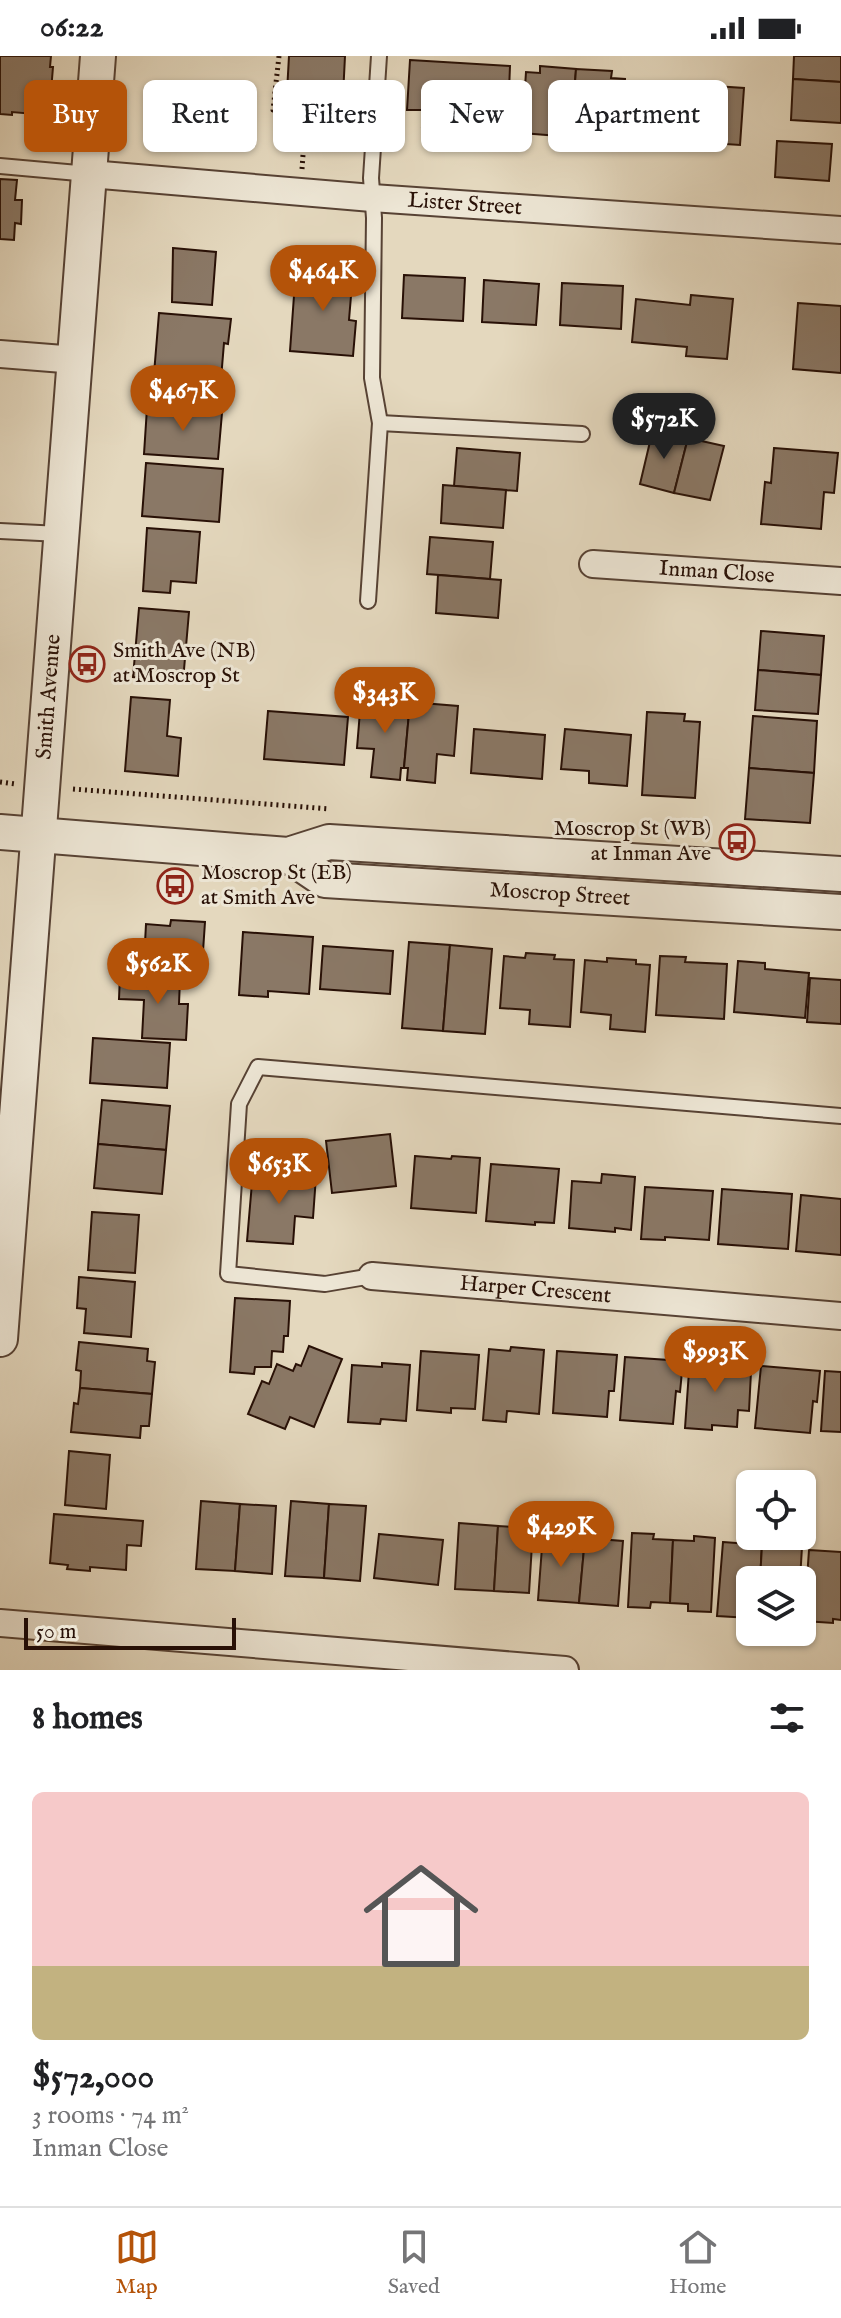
<!DOCTYPE html>
<html lang="en">
<head>
<meta charset="utf-8">
<style>
	:root { --surface:#fff; --page:#f6f6f6; --text:#202124; --muted:#757577; --line:#e0e0e0; --accent:#b45309 }
	body { margin:0; font-family:"IM FELL English",serif; background:var(--page); color:var(--text); height:100vh; display:flex; flex-direction:column; font-size:30px; white-space:nowrap }
	* { box-sizing:border-box; margin:0 }
	p { font-size:26px; color:var(--muted) }
	.icon { flex:none; width:44px; height:44px; fill:none; stroke:currentColor; stroke-width:2; stroke-linecap:round; stroke-linejoin:round }
	.map { position:relative; height:1614px; overflow:hidden }
	.drawer { display:flex; flex-direction:column; background:var(--surface); flex:1 }
	.drawer>* { flex:none }
	.top-card { position:absolute; left:24px; top:24px; width:794px; height:72px; display:flex; gap:16px }
	.controls { position:absolute; left:736px; top:1414px; display:grid; gap:16px }
	.controls a { display:grid; place-items:center; width:80px; height:80px; border-radius:12px; background:var(--surface); box-shadow:0 2px 6px #0004; font-size:40px }
	.scale { position:absolute; left:24px; bottom:20px; width:212px; box-sizing:border-box; padding-left:8px; border:4px solid #281006; border-top:0; font-size:22px; line-height:28px; white-space:nowrap; color:#281006; -webkit-text-stroke:6px #ede6d5; paint-order:stroke }
	.price { position:absolute; translate:-50% -68px; padding:0 18px; border-radius:28px; background:var(--accent); color:#fff; font-size:26px; line-height:52px; filter:drop-shadow(0 2px 4px #0008) }
	.price::after { content:''; position:absolute; left:50%; top:48px; width:24px; height:18px; margin-left:-12px; background:inherit; clip-path:polygon(0 0,100% 0,50% 100%) }
	.price.active { background:#222; color:#fff }
	ul { padding:0; list-style:none }
	li { display:grid; align-content:center; gap:16px; height:424px; padding:0 32px }
	li span { display:grid; place-items:center; height:248px; border-radius:12px; color:#555 }
	li>.icon { margin-inline-start:auto }
	span .icon { width:144px; height:144px; fill:#fffc; stroke-width:1 }
	li b { font-size:34px }
	h2 { display:flex; justify-content:space-between; align-items:center; height:96px; padding:0 32px; font-size:34px }
	.tag { padding:0 28px; border-radius:12px; background:var(--surface); box-shadow:0 2px 6px #0004; font-size:28px; line-height:72px }
	.tag.active { background:var(--accent); color:#fff }
	.status { display:flex; justify-content:space-between; align-items:center; height:56px; padding:0 40px; background:var(--surface); direction:ltr }
	.status svg { height:22px; fill:currentColor }
	.dock { display:flex; justify-content:space-around; align-items:center; height:112px; border-top:2px solid var(--line); background:var(--surface); font-size:22px; color:var(--muted) }
	.dock a { display:grid; justify-items:center; gap:4px }
	.dock .active { color:var(--accent) }
	.map>svg:first-child { display:block }
</style>
</head>
<body>
<div class="status"><b>06:22</b><svg viewBox="0 0 49 12"><path d="M0 12V9h3v3zM5 12V6h3v6zM10 12V3h3v9zM15 12V0h3v12zM26 1h20v11H26zM47 4h2v5h-2z"/></svg></div>
<div class="map">
<svg width="841" height="1614" viewBox="0 0 841 1614">
	<rect width="100%" height="100%" fill="#e4d8be"/>
	<filter id="stains"><feTurbulence type="fractalNoise" baseFrequency=".0025" numOctaves="4"/><feColorMatrix values="0 0 0 0 .2 0 0 0 0 .09 0 0 0 0 .02 0 0 0 .5 -.17"/></filter>
	<radialGradient id="worn" r=".72"><stop offset=".6" stop-color="#630" stop-opacity="0"/><stop offset="1" stop-color="#630" stop-opacity=".3"/></radialGradient>
	<g fill="#8a7866" stroke="#281006" stroke-width="2">
		<path d="M0,0h51l-1,11h3l-2,24h-3l-2,24 -34,-3v3l-12,-1z"/>
		<path d="M289,0h56l-2,40 -56,-4z"/>
		<path d="M794,0h47v26l-48,-3z"/>
		<path d="M410,4l100,6 -2,50 -18,-1v16l-27,-1 1,-15 -15,-2 -1,15 -26,-1 1,-17h-16z"/>
		<path d="M540,10l36,3 -5,68 -49,-4 4,-61 14,1z"/>
		<path d="M576,13l36,2 -1,7 14,1 -4,61 -50,-3z"/>
		<path d="M793,23l48,3v41l-50,-3z"/>
		<path d="M655,25l44,4 -4,57 -44,-4z"/>
		<path d="M699,29l45,3 -4,57 -45,-3z"/>
		<path d="M777,85l55,3 -3,37 -54,-4z"/>
		<path d="M0,123l17,1 -2,20h7l-1,24 -6,-1 -1,17 -14,-1z"/>
		<path d="M173,192l43,4 -4,53 -40,-3z"/>
		<path d="M296,212l57,4 -4,48 7,1 -3,35 -63,-5z"/>
		<path d="M404,219l61,3 -2,43 -61,-3z"/>
		<path d="M484,224l55,4 -3,41 -54,-3z"/>
		<path d="M562,227l61,3 -2,43 -61,-4z"/>
		<path d="M691,239l42,4 -6,60 -41,-3 1,-9 -55,-5 4,-43 54,6z"/>
		<path d="M798,247l43,3v67l-48,-4z"/>
		<path d="M159,257l72,6 -3,25 -4,-1 -3,36 -67,-5z"/>
		<path d="M147,352l75,5 -4,46 -74,-5z"/>
		<path d="M653,373l35,9 -14,55 -34,-9z"/>
		<path d="M688,382l36,8 -14,54 -36,-7z"/>
		<path d="M457,392l63,5 -3,38 -63,-5z"/>
		<path d="M774,392l64,5 -4,40 -10,-1 -3,37 -60,-5 4,-42 6,1z"/>
		<path d="M146,407l77,6 -4,53 -77,-6z"/>
		<path d="M443,429l63,5 -3,38 -62,-5z"/>
		<path d="M147,472l53,4 -4,51 -25,-2 -1,12 -27,-2z"/>
		<path d="M430,481l63,5 -3,37 -63,-5z"/>
		<path d="M438,519l63,5 -3,38 -62,-5z"/>
		<path d="M139,552l50,4 -6,69 -50,-4z"/>
		<path d="M761,575l63,5 -3,39 -63,-5z"/>
		<path d="M758,614l63,5 -3,39 -63,-4z"/>
		<path d="M131,641l39,3 -3,36 14,2 -3,38 -53,-5z"/>
		<path d="M361,643l49,3 -6,66h-3l-1,12 -29,-3 3,-28 -17,-1z"/>
		<path d="M410,646l48,4 -4,50 -17,-2 -2,29 -28,-3 1,-12h-4z"/>
		<path d="M268,655l80,6 -4,48 -80,-6z"/>
		<path d="M647,656l38,2 -1,7 16,1 -5,76 -53,-3z"/>
		<path d="M753,660l64,5 -3,52 -65,-5z"/>
		<path d="M474,673l71,6 -3,44 -71,-6z"/>
		<path d="M565,673l66,6 -4,51 -38,-3v-12l-28,-2z"/>
		<path d="M749,712l65,5 -4,50 -65,-4z"/>
		<path d="M171,864l34,2 -3,44 -58,-4 2,-38 24,2z"/>
		<path d="M243,876l70,5 -4,57 -41,-3v6l-29,-2z"/>
		<path d="M409,886l41,3 -7,86 -41,-3z"/>
		<path d="M450,889l42,4 -7,85 -42,-3z"/>
		<path d="M323,890l70,5 -3,43 -70,-5z"/>
		<path d="M526,897l29,2 -1,4 20,1 -4,67 -41,-3 1,-14 -30,-2 4,-52 21,2z"/>
		<path d="M660,900l26,1 -1,5 42,2 -3,55 -68,-4z"/>
		<path d="M607,902l29,2v4l14,1 -5,67 -35,-3 1,-14 -30,-3 4,-52 22,2z"/>
		<path d="M738,905l27,2v6l44,4 -4,45 -71,-6z"/>
		<path d="M120,919l60,4 -1,25h9l-2,36 -44,-2 2,-38 -25,-1z"/>
		<path d="M810,922l31,2v44l-34,-2z"/>
		<path d="M93,982l77,5 -3,45 -77,-5z"/>
		<path d="M102,1044l68,6 -4,44 -68,-6z"/>
		<path d="M390,1078l6,52 -64,7 -6,-52z"/>
		<path d="M98,1088l68,6 -4,44 -68,-6z"/>
		<path d="M415,1100l36,3 1,-3 28,2 -4,55 -65,-5z"/>
		<path d="M491,1108l68,5 -5,54 -19,-1v3l-49,-4z"/>
		<path d="M253,1115l63,5 -3,42 -18,-2 -2,28 -46,-3z"/>
		<path d="M602,1118l33,3 -4,53 -16,-2v4l-46,-4 3,-47 29,2z"/>
		<path d="M645,1131l68,4 -4,49 -44,-3v3l-24,-1z"/>
		<path d="M722,1133l70,5 -4,55 -70,-5z"/>
		<path d="M801,1139l40,4v56l-45,-4z"/>
		<path d="M92,1156l47,3 -4,58 -47,-3z"/>
		<path d="M79,1221l56,5 -4,55 -47,-4 2,-24 -9,-1z"/>
		<path d="M235,1242l55,3 -2,35h-4l-1,16 -11,-1 -1,16h-16l-1,7 -24,-2z"/>
		<path d="M79,1286l69,7 -1,12 8,1 -3,32 -72,-6 1,-17 -5,-1z"/>
		<path d="M309,1290l33,13 -28,68 -24,-10 -5,12 -37,-15 14,-33 7,3 8,-20 16,7 3,-7 5,2z"/>
		<path d="M511,1291l33,3 -5,64 -32,-3 -1,11 -23,-2 6,-71 21,2z"/>
		<path d="M421,1295l58,4 -4,54 -24,-1v5l-34,-3z"/>
		<path d="M557,1295l60,4 -3,36h-5l-2,26 -54,-4z"/>
		<path d="M625,1301l58,4 -3,31 -4,-1 -3,33 -53,-4z"/>
		<path d="M690,1301l35,3 -1,11 27,1 -2,39 -11,-1 -1,17 -25,-2v5l-27,-2z"/>
		<path d="M382,1307l28,2 -4,56 -25,-2 -1,5 -32,-2 4,-57 30,2z"/>
		<path d="M761,1310l59,5 -3,31 -4,-1 -3,32 -55,-5z"/>
		<path d="M825,1315l16,1v60l-20,-1z"/>
		<path d="M80,1332l72,6 -3,32h-8l-1,12 -69,-6 3,-29 4,1z"/>
		<path d="M69,1395l41,4 -4,54 -41,-4z"/>
		<path d="M201,1445l39,3 -5,67 -39,-2z"/>
		<path d="M291,1445l38,3 -5,74 -39,-2z"/>
		<path d="M240,1448l36,2 -4,68 -37,-3z"/>
		<path d="M329,1448l37,2 -6,75 -36,-3z"/>
		<path d="M54,1458l89,7 -2,25 -14,-1 -1,25 -36,-3v4l-23,-2 1,-4 -18,-2z"/>
		<path d="M459,1467l39,3 -4,65 -39,-2z"/>
		<path d="M498,1470l35,2 -4,65 -35,-2z"/>
		<path d="M632,1477l22,1 -1,5 20,1 -3,63 -19,-1 -1,6 -22,-1z"/>
		<path d="M379,1478l64,6 -5,45 -64,-7z"/>
		<path d="M543,1478l42,4 -6,65 -41,-3z"/>
		<path d="M694,1480l21,2 -4,74 -23,-1v-7l-18,-1 3,-63 21,1z"/>
		<path d="M585,1482l38,3 -5,65 -39,-3z"/>
		<path d="M723,1486l39,3 -2,35h-10v38l-33,-2z"/>
		<path d="M762,1489l40,2 -2,33h-40z"/>
		<path d="M809,1494l32,2v68l-8,-1v4l-29,-2z"/>
	</g>
	<g fill="none" stroke-linecap="round" stroke-linejoin="round">
		<defs>
			<g id="service">
				<path d="M0,110l89,8"/>
				<path d="M380,367l202,11"/>
				<path d="M0,475l60,3"/>
				<path d="M368,545l12,-178 -8,-45 2,-160 -3,-40 8,-122"/>
				<path d="M372,1220l-47,8 -97,-10 11,-170 19,-37 583,49"/>
			</g>
			<g id="minor">
				<path id="s1" d="M90,118l282,24 469,32"/>
				<path d="M0,298l76,6"/>
				<path id="s2" d="M593,508l248,17"/>
				<path id="s3" d="M372,1220l469,40"/>
				<path d="M0,1567l565,47"/>
			</g>
			<g id="tertiary">
				<path d="M0,776l288,23 41,-13 512,32"/>
				<path id="s4" d="M288,799l37,25 516,32"/>
				<path id="s5" d="M0,1283l98,-1283"/>
			</g>
		</defs>
		<use href="#service" stroke="#574234" stroke-width="18"/>
		<use href="#minor" stroke="#574234" stroke-width="30"/>
		<use href="#tertiary" stroke="#574234" stroke-width="38"/>
		<g stroke="#281006" stroke-width="5" stroke-dasharray="2 4" stroke-linecap="butt">
			<path d="M279,0l-6,54 85,6"/>
			<path d="M302,113l4,-57"/>
			<path d="M0,726l15,2"/>
			<path d="M73,733l257,20"/>
		</g>
		<use href="#service" stroke="#ede6d5" stroke-width="14"/>
		<use href="#minor" stroke="#ede6d5" stroke-width="26"/>
		<use href="#tertiary" stroke="#ede6d5" stroke-width="34"/>
	</g>
	<defs>
		<symbol id="bus-ring" viewBox="-11 -11 22 22"><circle r="9.5" fill="#ede6d5" stroke="#8f2418" stroke-width="1.5"/><path d="M-5-6H5V4H4V6H2V4H-2V6H-4V4H-5ZM-3.5-4V0h7V-4ZM-3.5 1.2v1.5H-2V1.2ZM2 1.2v1.5H3.5V1.2Z" fill="#8f2418"/></symbol>
	</defs>
	<g fill-rule="evenodd">
		<use href="#bus-ring" x="67" y="588" width="40" height="40"/>
		<use href="#bus-ring" x="717" y="766" width="40" height="40"/>
		<use href="#bus-ring" x="155" y="810" width="40" height="40"/>
	</g>
	<g text-anchor="middle" dominant-baseline="central" stroke-width="6" stroke-linejoin="round" paint-order="stroke">
		<g font-size="22" fill="#281006" stroke="#ede6d5">
			<text stroke="none"><textPath href="#s1" startOffset="376">Lister Street</textPath></text>
			<text stroke="none"><textPath href="#s2" startOffset="124">Inman Close</textPath></text>
			<text stroke="none"><textPath href="#s5" startOffset="644">Smith Avenue</textPath></text>
			<text stroke="none"><textPath href="#s4" startOffset="280">Moscrop Street</textPath></text>
			<text stroke="none"><textPath href="#s3" startOffset="164">Harper Crescent</textPath></text>
		</g>
		<g font-size="22" fill="#281006" stroke="#ede6d5" text-anchor="start">
			<text x="113" y="595">Smith Ave (NB)<tspan x="113" dy="25">at Moscrop St</tspan></text>
			<text x="711" y="773" text-anchor="end">Moscrop St (WB)<tspan x="711" dy="25">at Inman Ave</tspan></text>
			<text x="201" y="817">Moscrop St (EB)<tspan x="201" dy="25">at Smith Ave</tspan></text>
		</g>
	</g>
	<rect width="100%" height="100%" filter="url(#stains)"/>
	<rect width="100%" height="100%" fill="url(#worn)"/>
</svg>
<div class="controls">
<a><svg class="icon" aria-label="locate" viewBox="0 0 24 24"><circle cx="12" cy="12" r="6"/><path d="M12 2v4M12 18v4M2 12h4M18 12h4"/></svg></a>
<a><svg class="icon" aria-label="layers" viewBox="0 0 24 24"><path d="M12 4l9 5-9 5-9-5zM3 14l9 5 9-5"/></svg></a>
</div>
<div class="scale">50 m</div>
<b class="price" style="left:323px;top:257px">$464K</b>
<b class="price" style="left:183px;top:377px">$467K</b>
<b class="price active" style="left:664px;top:405px">$572K</b>
<b class="price" style="left:385px;top:679px">$343K</b>
<b class="price" style="left:158px;top:950px">$562K</b>
<b class="price" style="left:279px;top:1150px">$653K</b>
<b class="price" style="left:715px;top:1338px">$993K</b>
<b class="price" style="left:561px;top:1513px">$429K</b>
<div class="top-card">
<a class="tag active">Buy</a>
<a class="tag">Rent</a>
<a class="tag">Filters</a>
<a class="tag">New</a>
<a class="tag">Apartment</a>
</div>
</div>
<section class="drawer">
<h2>8 homes<svg class="icon" aria-label="filters" viewBox="0 0 24 24"><path d="M4 7h16M4 17h16"/><circle cx="9" cy="7" r="2"/><circle cx="15" cy="17" r="2"/></svg></h2>
<ul>
<li><span style="background:linear-gradient(#f6c9c9 70%,#c2b280 0)"><svg class="icon" aria-label="home" viewBox="0 0 24 24"><path d="M3 11l9-7 9 7M6 9v11h12V9"/></svg></span><div><b>$572,000</b><p>3 rooms · 74 m²</p><p>Inman Close</p></div></li>
</ul>
</section>
<nav class="dock">
<a class="active"><svg class="icon" aria-label="map" viewBox="0 0 24 24"><path d="M3 6l6-2 6 2 6-2v14l-6 2-6-2-6 2zM9 4v14M15 6v14"/></svg>Map</a>
<a><svg class="icon" aria-label="saved" viewBox="0 0 24 24"><path d="M7 4h10v16l-5-4-5 4z"/></svg>Saved</a>
<a><svg class="icon" aria-label="home" viewBox="0 0 24 24"><path d="M3 11l9-7 9 7M6 9v11h12V9"/></svg>Home</a>
</nav>
</body>
</html>
